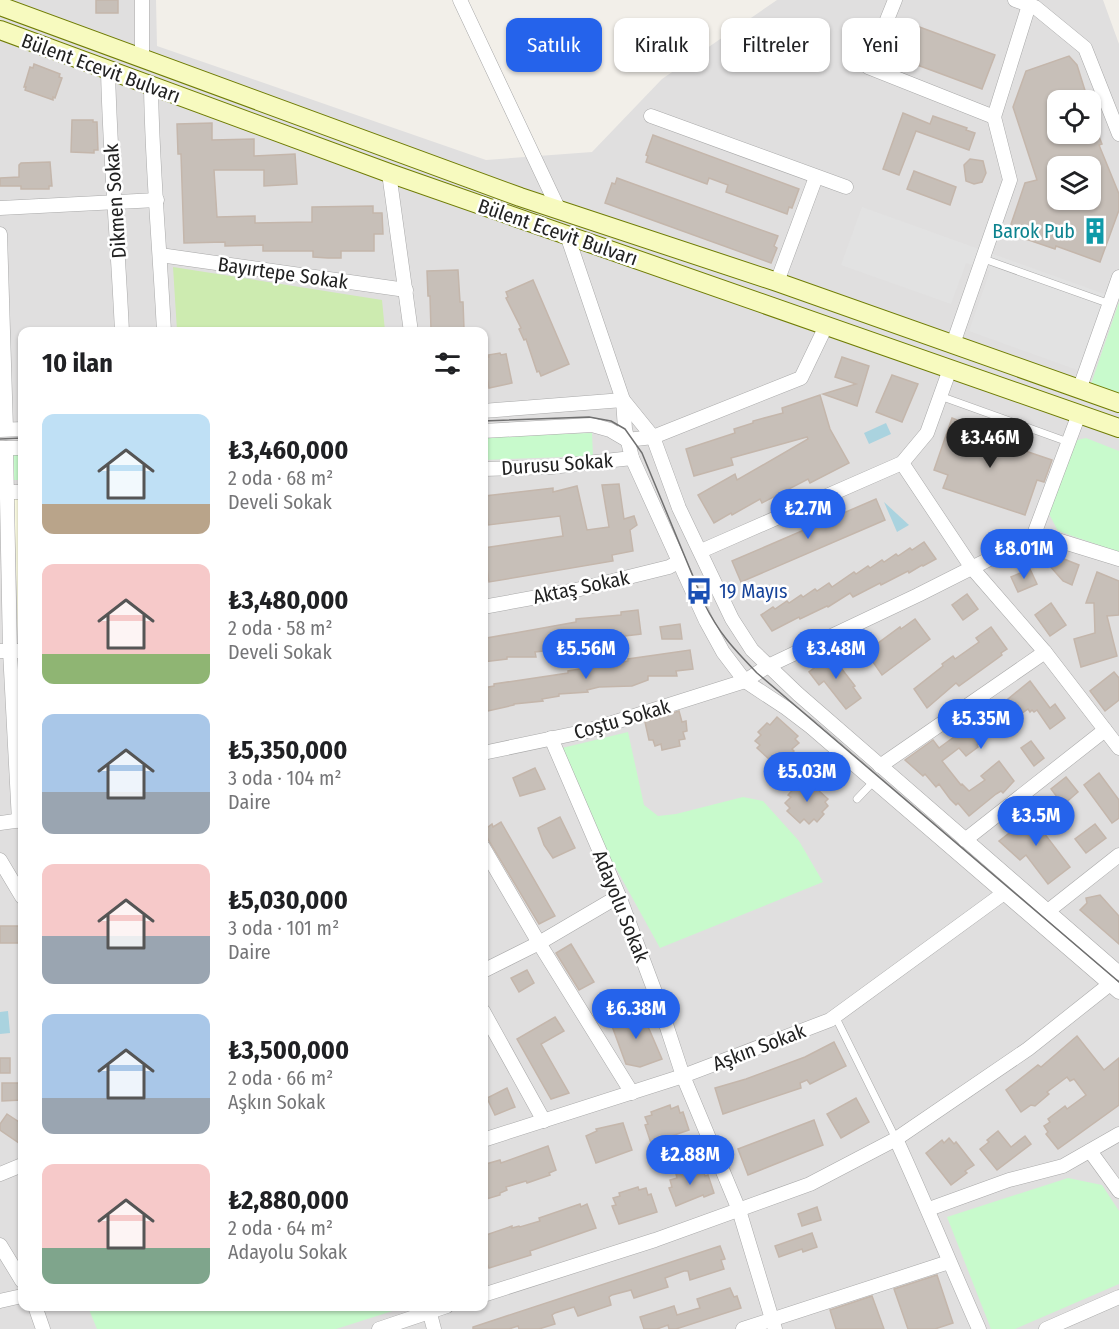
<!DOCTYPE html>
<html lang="tr">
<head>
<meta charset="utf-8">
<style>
	:root { --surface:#fff; --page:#f2f2f2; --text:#202124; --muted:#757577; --accent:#2563eb }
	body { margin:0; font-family:"Fira Sans Condensed",sans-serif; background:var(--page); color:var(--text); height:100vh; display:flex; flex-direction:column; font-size:22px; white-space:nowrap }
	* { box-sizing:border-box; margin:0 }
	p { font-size:20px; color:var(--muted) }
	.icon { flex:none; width:33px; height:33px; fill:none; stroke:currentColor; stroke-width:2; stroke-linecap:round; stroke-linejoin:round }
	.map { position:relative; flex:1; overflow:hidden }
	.details { position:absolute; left:18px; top:327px; width:470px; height:984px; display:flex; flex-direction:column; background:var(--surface); border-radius:12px; box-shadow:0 2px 4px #0004 }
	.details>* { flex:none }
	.hud { position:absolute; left:506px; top:18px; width:524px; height:54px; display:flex; gap:12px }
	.controls { position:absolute; left:1047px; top:90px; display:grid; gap:12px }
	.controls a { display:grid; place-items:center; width:54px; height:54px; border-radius:12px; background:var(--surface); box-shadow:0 2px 4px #0004; font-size:30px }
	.price { position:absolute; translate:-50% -51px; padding:0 14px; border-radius:21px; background:var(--accent); color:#fff; font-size:20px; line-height:39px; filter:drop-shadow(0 2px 3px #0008) }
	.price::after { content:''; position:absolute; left:50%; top:36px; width:18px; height:14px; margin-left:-9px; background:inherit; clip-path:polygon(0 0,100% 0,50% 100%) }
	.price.current { background:#222; color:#fff }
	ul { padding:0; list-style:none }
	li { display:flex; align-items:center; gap:18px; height:150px; padding:0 24px }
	li span { display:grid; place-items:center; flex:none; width:168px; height:120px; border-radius:12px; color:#555 }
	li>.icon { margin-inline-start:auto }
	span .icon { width:72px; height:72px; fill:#fffc; stroke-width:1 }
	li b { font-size:26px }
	h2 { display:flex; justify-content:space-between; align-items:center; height:72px; padding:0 24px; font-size:26px }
	.tag { padding:0 21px; border-radius:12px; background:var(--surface); box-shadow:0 2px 4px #0004; font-size:21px; line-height:54px }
	.tag.current { background:var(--accent); color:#fff }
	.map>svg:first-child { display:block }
</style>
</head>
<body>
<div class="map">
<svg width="1119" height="1329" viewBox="0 0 1119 1329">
	<rect width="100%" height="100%" fill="#f2efe9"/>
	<path fill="#e0dfdf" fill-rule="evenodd" d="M0,0h156l1,46 329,114 106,-8 70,-73 115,-79h326l16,44v1285h-1119zM1058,100h32v34h-32zM1058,166h32v34h-32zM22,332h461v974h-461z"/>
	<path fill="#ffffe5" d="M14,498h8v138h-4z"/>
	<path fill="#cdebb0" d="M173,267l209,33 3,31h-208z"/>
	<g fill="#c8facc">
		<path d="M1119,302v92l-28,-10z"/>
		<path d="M592,433l1,23 -110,4v-24z"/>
		<path d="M1086,438l33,13v101l-61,-21 -10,-19 29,-72z"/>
		<path d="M22,451v29h-12v-28z"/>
		<path d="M628,732l16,73 14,11 18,-2 67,-17 20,4 36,40 24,41 -163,66 -53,-96 -45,-104z"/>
		<path d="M1068,1178l34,7 17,26v73l-104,45h-24l-44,-112z"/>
		<path d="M88,1307h317l-69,22h-239z"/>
	</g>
	<path fill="#e2e2e2" d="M862,207l245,88 -27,76 -111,-40 21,-60 -24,-8 -15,41 -110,-39z"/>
	<g fill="#aad3df">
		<path d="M886,423l5,11 -22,10 -5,-11z"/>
		<path d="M884,502l25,23 -12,7z"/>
		<path d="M8,1011l2,22 -10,1v-22z"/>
	</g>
	<g fill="#c7bfb8" stroke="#c4b6ab" stroke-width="1.5" fill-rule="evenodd">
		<rect x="96" y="0" width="22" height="13"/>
		<path d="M906,22l89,33 -13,34 -89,-33z"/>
		<path d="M1069,56l8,9 11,35h-30v34h40l4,10 -3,1 20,49v16l-19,52 -44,-16 -1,3 -47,-16 17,-50 12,-3 -24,-73 13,-36zM1058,166h32v34h-32z"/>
		<path d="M34,64l26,10 -1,3 3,1 -7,20 -2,-1v3l-28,-10 1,-3h-2l6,-20 3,1z"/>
		<path d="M903,113l27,11 3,-8 34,12 -1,2 9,3 -6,17 -53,-19 -17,44 -16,-6z"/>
		<path d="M72,120h21v2h4l1,28h-4v3l-23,-1z"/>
		<path d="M212,123v17l42,-1v17l41,-2 2,30 -33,2v-16h-50l3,47 38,-1v7l57,-1v-15l61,-1v7h9l1,21h-9v17h-33v7h-13l-15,-1v-6h-50v-6l-38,1v-4l-41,1 -3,-89h-3l-1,-30z"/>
		<path d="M653,135l146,54 -7,19 -3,-1 -2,7 -61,-22 2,-7 -19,-7 -2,6 -61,-22 2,-6 -2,-1z"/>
		<path d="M970,159l13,2 3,12 -4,9 -8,2 -8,-3 -2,-16z"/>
		<path d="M50,162l2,24h-3v3h-28v-3h-21v-8l19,-1v-12l2,-2z"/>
		<path d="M914,171l42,16 -6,18 -43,-16z"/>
		<path d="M617,178l161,58 -4,10 3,2 -6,15 -166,-60 7,-20 3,1z"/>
		<path d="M458,270l2,32h3l1,27 -33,1 -1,-34h-2l-1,-25z"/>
		<path d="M533,280l36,84 -28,12 -2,-5 -2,1 -11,-33 -2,1 -5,-11 2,-1 -15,-30 2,-1 -2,-5z"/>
		<path d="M500,353l1,2 5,-1 6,29 -23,5 -6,-30 6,-1 -1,-2z"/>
		<path d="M842,357l27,9 -12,40 -34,-12 33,-10 -21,-7z"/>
		<path d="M892,375l26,9 -16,38 -26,-10z"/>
		<path d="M820,395l10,34 19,34 -39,20 -2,-4 -46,24 -2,-4 -28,16 -1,-2 -17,10 -16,-28 37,-21 2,6 71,-41 -1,-2 -76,21 2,7 -39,11 -8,-27 49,-16 -1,-4 19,-6v-2l30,-8 -1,-5z"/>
		<path d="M952,418l12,5 -3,6 91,31 -8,22 -7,-2 -12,35 -82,-27 5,-13 -14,-5z"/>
		<path d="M619,484l5,35 10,-3 3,9 -7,5 3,21 -21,4 1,6 -124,21 -5,-34 79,-12 -3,-20 -72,9 -3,-29 68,-8v4l24,-6 10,44 22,-3 -7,-42z"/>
		<path d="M876,499l9,21 -144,62 -9,-21z"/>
		<path d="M924,542l12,17 -13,7 -1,-1 -13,8 -1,-2 -27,14 -1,-2 -27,14 -3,-4 -22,14 -1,-1 -27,13 -1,-2 -27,14 -11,-16 12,-8 2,2 12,-8 2,2 12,-8 2,2 12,-8 2,2 12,-8 3,4 22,-15 2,2 12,-8 2,2 12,-8 2,2 12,-8 2,2 12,-8 2,2z"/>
		<path d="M1059,557l20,8 -7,20 -9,-4 -15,-17z"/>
		<path d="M1030,569l7,15 -19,8 -7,-15z"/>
		<path d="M1097,572l22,9v34l-12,1 10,40 -36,11 -7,-28 21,-6 -1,-30h-8z"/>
		<path d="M967,594l11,15 -15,11 -11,-15z"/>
		<path d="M1051,603l15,22 -16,11 -15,-21z"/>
		<path d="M638,610l3,24 -16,2v3l-33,2 -12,2v3l-16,2 -6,10 -6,-8 -17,2 1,5h-29v2l-24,3v-22h4v-2l89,-16v-3l45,-4v-3z"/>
		<path d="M915,619l15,20 -48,36 -16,-23 34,-25 1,2z"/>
		<path d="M680,624l2,15h-20l-2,-12z"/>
		<path d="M991,627l16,22 -6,4 1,2 -43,31 -3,-3 -29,25 -13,-19 29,-23 -1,-2 11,-8 2,3 24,-17 -3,-4z"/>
		<path d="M690,650l3,19 -17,2 1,5h-29v4l-16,6 -33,1 -12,3 1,2 -29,2v2l-17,3 1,2 -29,3v1l-31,7v-24l11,-2v-2l74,-11v-2l60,-10v-2z"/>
		<path d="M836,651l10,13 -5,4 14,18 -2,1 8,11 -15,11 -22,-28 -5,4 -10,-13z"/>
		<path d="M1114,672l5,6v22l-14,11 -15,-20z"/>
		<path d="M1030,681l20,27 5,-4 10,14 -15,11 -13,-19 -3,2 -2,-2 -2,2 -2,-3 -51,36 1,2 -12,9 -7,-8 -17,13 19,24 1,-1 7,7 16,-11 -4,-4 18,-15 15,20 -11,12 -2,-2 -5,3 -27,22 -11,-13 -2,2 -6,-6 -11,-15 -3,3 -11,-13 -2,2 -18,-16 28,-20 6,8 57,-42 1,2z"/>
		<path d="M679,711l3,11 4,-1 1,10 -4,1 2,7 -6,1 1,6 -18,4 -1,-6 -6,2 -2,-6h-4l-4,-18z"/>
		<path d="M777,717l21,19 -3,3 4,4 -7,6 2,2 -7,8 -3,-3 -5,5 -5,-5 -4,4 -13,-12 3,-3 -5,-4 6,-6 -3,-3 9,-9 3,2z"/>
		<path d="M1031,741l13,17 -10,8 -13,-18z"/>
		<path d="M535,768l10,21 -25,7 -7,-18z"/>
		<path d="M1099,773l20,27v18l-7,5 -28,-38z"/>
		<path d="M1066,777l12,15 -15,13 -12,-16z"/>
		<path d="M807,780l21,19 -3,3 3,4 -6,6 2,2 -7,8 -3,-3 -5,5 -5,-5 -4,4 -13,-12 3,-3 -5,-5 6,-6 -3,-2 9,-10 2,3z"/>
		<path d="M1039,810l13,17 -8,6 26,34 -22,17 -22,-29 -6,5 -21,-19z"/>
		<path d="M560,817l15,31 -22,10 -9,-13 -6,-17z"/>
		<path d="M501,822l54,94 -16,8 -56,-93 9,-7 1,3z"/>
		<path d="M1095,824l11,14 -20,15 -11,-14z"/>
		<path d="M1100,895l19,21v28l-39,-34 7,-7 -1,-5z"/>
		<rect x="0" y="926" width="22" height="17"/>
		<path d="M571,944l23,38 -15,8 -23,-37z"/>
		<path d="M527,970l7,13 -15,9 -8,-14z"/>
		<path d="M633,1011l10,4 19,44 -22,8 -14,-3 -14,-38 6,-3 -9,-4z"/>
		<path d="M555,1017l9,14 -23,13 28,49 -18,6 -34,-60z"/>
		<path d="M1077,1036l27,34 15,-12v47l-61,44 -12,-15 2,-2 -4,-6 6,-4 -2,-3 17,-13 2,3 19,-14 -12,-16 -4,2 -3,-4 -20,15 2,2 -14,12 -4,-1 -10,7 -15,-22 32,-25 3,2z"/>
		<path d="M834,1042l12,24 -36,18 -3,-4 -7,3 1,5 -78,26 -8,-26 31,-9 59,-22z"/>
		<rect x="0" y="1058" width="10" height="15"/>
		<path d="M2,1083h20v17l-20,1z"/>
		<path d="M507,1088l8,19 -20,8 -8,-17z"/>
		<path d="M856,1098l13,24 -28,16 -14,-24z"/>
		<path d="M670,1105l1,4 7,-3 2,7 3,-1 6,18 -38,13 -6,-18 3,-1 -3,-7 7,-2 -1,-3z"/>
		<path d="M7,1114l15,10v21l-22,-15v-6z"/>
		<path d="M814,1120l9,25 -75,30 -10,-26z"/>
		<path d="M623,1123l9,27 -36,13 -10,-27 11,-5 -1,-2z"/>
		<path d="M998,1131l13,16 14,-11 6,8 -34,26 -17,-21 9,-7 -2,-2z"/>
		<path d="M949,1138l5,6 2,-2 18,23 -9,6 2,2 -16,12 -25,-32 16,-13 2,3z"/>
		<path d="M548,1146l8,24 -7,3 1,2 -23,8 -1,-2 -20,6 1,3 -7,3v2l-17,5v-34l3,-2 14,-4 1,3z"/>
		<path d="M695,1169l1,3 7,-3 2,7 3,-1 6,18 -10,4 -1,-2 -27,11 -7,-18 3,-1 -2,-7 7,-2 -1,-4z"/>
		<path d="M638,1187l1,3 7,-2 2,7 3,-1 6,18 -38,12 -7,-18 4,-1 -3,-7 7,-2 -1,-3z"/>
		<path d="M580,1204l1,3 6,-3 9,24 -66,23 1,4 -42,13 -6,-14v-18l29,-10v2l7,-2 1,1 20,-6 -1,-3z"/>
		<path d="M817,1207l4,13 -19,6 -4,-12z"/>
		<path d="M812,1233l5,14 -14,5 -1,-3 -23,8 -4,-11z"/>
		<path d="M720,1246l5,13 -4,1 3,9 -34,11 -2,-9h-4l-19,7 3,9 -34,11 -3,-8 -19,5 -3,2 2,8 -33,11 -4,-9 -19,6 -3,2 3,9 -16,5h-20l-1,-3 -9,3h-36v-2z"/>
		<path d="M937,1275l16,48 -18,6h-27l-14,-40z"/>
		<path d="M730,1288l4,9 3,-1 4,12 -65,21h-7l-1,-4 -11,4h-13l-4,-12 34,-11 3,9 19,-6 4,-1 -3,-9z"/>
		<path d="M872,1296l12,33h-48l-6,-19z"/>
	</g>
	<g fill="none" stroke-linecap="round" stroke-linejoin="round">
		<defs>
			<g id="service">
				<path d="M984,259l126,45"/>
				<path d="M940,396l128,46"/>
				<path d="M857,799l17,-18"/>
				<path d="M835,1016l61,123"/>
			</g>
			<g id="minor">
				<path d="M142,0v58"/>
				<path d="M460,0l99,210"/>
				<path d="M895,0l-27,67 126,50 16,63 -57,164"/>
				<path d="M1015,0l20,7 50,41 34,86"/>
				<path d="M108,71c2,87 10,173 14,261"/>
				<path d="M151,86c1,82 9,164 13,246"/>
				<path d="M651,116l195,71"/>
				<path d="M994,117l35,-112"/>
				<path d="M389,173l22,159"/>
				<path d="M0,208l157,-8"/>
				<path d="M0,234l6,195"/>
				<path d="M567,235l56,165 2,29 7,29 74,163 17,31 22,29 41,27 25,19 308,265"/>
				<path d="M160,255l246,35"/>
				<path d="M777,282l39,-105"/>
				<path d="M1079,390l40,-113"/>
				<path d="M623,400l30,37 26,71 53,111 20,31 46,44 321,279"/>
				<path d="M483,411l140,-11"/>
				<path d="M0,430l22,-1"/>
				<path d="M483,431l109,-6 18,5 17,10 26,-3 148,-59 25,-52"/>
				<path d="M0,448h22"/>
				<path d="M6,448l4,203 9,170"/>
				<path d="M902,463l70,105 73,84 74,96"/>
				<path d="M483,469l68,-2 81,-9"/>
				<path d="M0,492h22"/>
				<path d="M1033,537l46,-123"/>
				<path d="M1033,537l21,2 65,20"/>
				<path d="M701,551l201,-88 25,-30 23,-64"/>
				<path d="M483,607l93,-17 93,-23 9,-5"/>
				<path d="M0,651h22"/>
				<path d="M551,738l68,158 39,104 25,76 56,134 36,119"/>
				<path d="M483,753l104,-22 158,-50 23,-15 150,-71 115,-58"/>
				<path d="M880,766l165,-114"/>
				<path d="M0,823l22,-3"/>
				<path d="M965,840l140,-110"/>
				<path d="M483,847l56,96 93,150"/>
				<path d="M0,860l22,37"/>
				<path d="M1048,911l71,-56"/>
				<path d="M483,971l56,-28 80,-47"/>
				<path d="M483,1011l61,110"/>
				<path d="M896,1139c29,63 55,127 83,190"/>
				<path d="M483,1140l200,-64 147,-56 174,-127"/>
				<path d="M1090,1151l29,40"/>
				<path d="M0,1174l22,-9"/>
				<path d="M929,1209l80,-29 54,-14 56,-32"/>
				<path d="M0,1245l22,36"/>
				<path d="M483,1295l172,-55 155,-56 86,-45 132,-90 82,-65"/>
				<path d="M0,1301l22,-5"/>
				<path d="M35,1306l8,23"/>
				<path d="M428,1306l6,23"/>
				<path d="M379,1329l68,-23"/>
				<path d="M743,1329l206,-67"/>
				<path d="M1046,1329l73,-32"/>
			</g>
			<g id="secondary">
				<path d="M0,6l520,191 257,85 342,121"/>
				<path d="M0,30l389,143 730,255"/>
			</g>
		</defs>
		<use href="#service" stroke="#a9a9a9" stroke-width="8"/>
		<use href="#minor" stroke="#a9a9a9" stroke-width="15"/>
		<use href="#secondary" stroke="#707d05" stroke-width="20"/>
		<use href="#service" stroke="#fff" stroke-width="7"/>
		<use href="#minor" stroke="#fff" stroke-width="14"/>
		<use href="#secondary" stroke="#f7fabf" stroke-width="18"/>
		<g stroke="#707070" stroke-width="1.5">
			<path d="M483,421l106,-4 22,4 14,8 17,24 62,150c16,32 29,45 53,70l362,309"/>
			<path d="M0,439l22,-1"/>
		</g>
	</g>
	<defs>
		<symbol id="building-bare" viewBox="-9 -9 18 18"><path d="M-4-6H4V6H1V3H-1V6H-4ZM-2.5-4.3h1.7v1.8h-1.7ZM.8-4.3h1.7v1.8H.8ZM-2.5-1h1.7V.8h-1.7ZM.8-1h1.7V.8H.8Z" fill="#0f9aa8" stroke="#fff" stroke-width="2.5" paint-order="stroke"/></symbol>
		<symbol id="bus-bare" viewBox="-9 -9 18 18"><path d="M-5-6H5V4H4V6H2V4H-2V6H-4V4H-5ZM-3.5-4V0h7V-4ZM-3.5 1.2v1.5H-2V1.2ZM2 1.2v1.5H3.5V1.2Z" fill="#1a4fb4" stroke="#fff" stroke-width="2.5" paint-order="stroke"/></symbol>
	</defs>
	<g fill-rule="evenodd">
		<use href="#building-bare" x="1076" y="212" width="38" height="38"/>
		<use href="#bus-bare" x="680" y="572" width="38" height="38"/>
	</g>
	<g text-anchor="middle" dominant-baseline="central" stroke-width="5" stroke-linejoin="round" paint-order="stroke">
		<g font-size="20" fill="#222" stroke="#fff">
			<text transform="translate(101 68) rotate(20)">Bülent Ecevit Bulvarı</text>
			<text transform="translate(115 201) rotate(-94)">Dikmen Sokak</text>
			<text transform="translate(558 232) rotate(19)">Bülent Ecevit Bulvarı</text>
			<text transform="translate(283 273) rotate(8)">Bayırtepe Sokak</text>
			<text transform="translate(557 464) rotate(-4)">Durusu Sokak</text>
			<text transform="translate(581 587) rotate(-12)">Aktaş Sokak</text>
			<text transform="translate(622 719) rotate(-16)">Coştu Sokak</text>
			<text transform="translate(621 906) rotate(68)">Adayolu Sokak</text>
			<text transform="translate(759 1047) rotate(-21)">Aşkın Sokak</text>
		</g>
		<g font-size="20" fill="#0d838f" stroke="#fff" text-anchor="end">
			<text x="1075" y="231">Barok Pub</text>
		</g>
		<g font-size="20" fill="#164399" stroke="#fff" text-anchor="start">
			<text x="719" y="591">19 Mayıs</text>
		</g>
	</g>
</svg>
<div class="controls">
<a><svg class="icon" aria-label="locate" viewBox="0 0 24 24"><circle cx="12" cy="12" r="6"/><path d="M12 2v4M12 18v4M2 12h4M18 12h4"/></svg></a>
<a><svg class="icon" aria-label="layers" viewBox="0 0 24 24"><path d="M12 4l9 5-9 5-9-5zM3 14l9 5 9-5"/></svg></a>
</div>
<b class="price current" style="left:990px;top:469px">₺3.46M</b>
<b class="price" style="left:808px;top:540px">₺2.7M</b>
<b class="price" style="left:1024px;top:580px">₺8.01M</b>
<b class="price" style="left:586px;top:680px">₺5.56M</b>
<b class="price" style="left:836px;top:680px">₺3.48M</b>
<b class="price" style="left:981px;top:750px">₺5.35M</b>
<b class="price" style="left:807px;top:803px">₺5.03M</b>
<b class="price" style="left:1036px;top:847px">₺3.5M</b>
<b class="price" style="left:636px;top:1040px">₺6.38M</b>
<b class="price" style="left:690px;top:1186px">₺2.88M</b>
<div class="hud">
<a class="tag current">Satılık</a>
<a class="tag">Kiralık</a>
<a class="tag">Filtreler</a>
<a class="tag">Yeni</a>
</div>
<section class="details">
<h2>10 ilan<svg class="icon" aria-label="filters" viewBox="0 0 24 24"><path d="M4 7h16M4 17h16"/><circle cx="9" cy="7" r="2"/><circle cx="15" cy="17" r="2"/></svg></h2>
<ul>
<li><span style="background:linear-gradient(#bfe0f5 75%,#b9a48a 0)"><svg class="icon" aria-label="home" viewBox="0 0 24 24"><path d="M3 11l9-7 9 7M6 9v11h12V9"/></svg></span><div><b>₺3,460,000</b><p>2 oda · 68 m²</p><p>Develi Sokak</p></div></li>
<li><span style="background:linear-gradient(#f6c9c9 75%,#8fb573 0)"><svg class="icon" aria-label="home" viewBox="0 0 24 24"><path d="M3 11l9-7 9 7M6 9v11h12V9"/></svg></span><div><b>₺3,480,000</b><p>2 oda · 58 m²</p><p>Develi Sokak</p></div></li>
<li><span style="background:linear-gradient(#a9c7e8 65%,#9aa5b1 0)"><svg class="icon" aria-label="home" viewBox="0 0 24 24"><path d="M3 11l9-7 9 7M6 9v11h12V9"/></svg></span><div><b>₺5,350,000</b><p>3 oda · 104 m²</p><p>Daire</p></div></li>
<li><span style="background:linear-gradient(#f6c9c9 60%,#9aa5b1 0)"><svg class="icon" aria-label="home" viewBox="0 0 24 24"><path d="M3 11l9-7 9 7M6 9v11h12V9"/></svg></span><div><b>₺5,030,000</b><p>3 oda · 101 m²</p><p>Daire</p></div></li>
<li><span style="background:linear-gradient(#a9c7e8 70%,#9aa5b1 0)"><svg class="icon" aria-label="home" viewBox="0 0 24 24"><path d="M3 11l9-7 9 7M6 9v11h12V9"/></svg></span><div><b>₺3,500,000</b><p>2 oda · 66 m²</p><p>Aşkın Sokak</p></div></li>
<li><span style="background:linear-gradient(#f6c9c9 70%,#7fa58c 0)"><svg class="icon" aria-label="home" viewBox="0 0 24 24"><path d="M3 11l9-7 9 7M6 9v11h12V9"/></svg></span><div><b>₺2,880,000</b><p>2 oda · 64 m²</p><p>Adayolu Sokak</p></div></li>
</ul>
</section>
</div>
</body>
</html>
